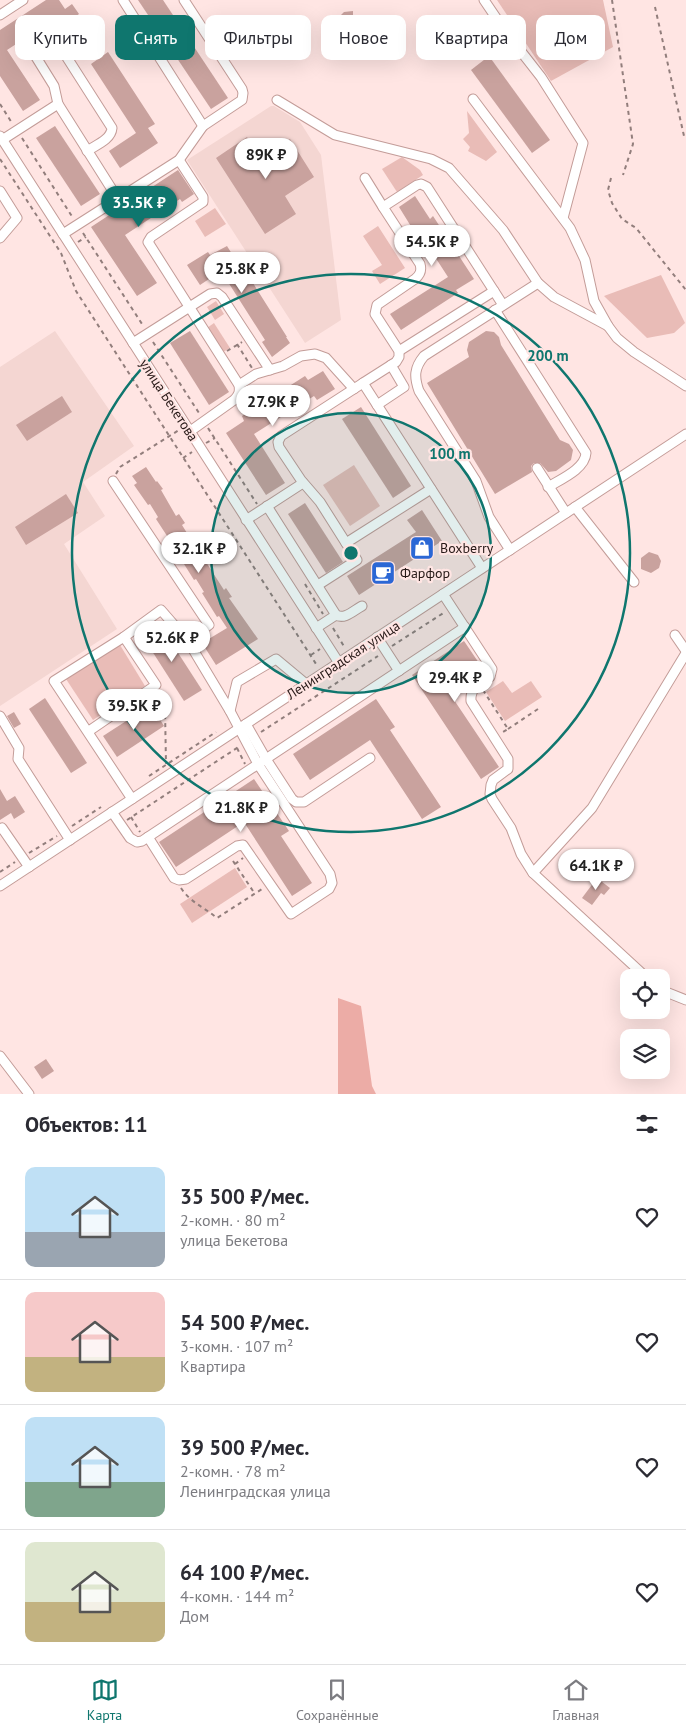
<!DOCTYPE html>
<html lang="ru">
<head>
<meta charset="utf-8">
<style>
	:root { --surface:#fff; --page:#f2f2f3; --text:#2b2b33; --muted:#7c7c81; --line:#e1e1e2; --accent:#0f766e }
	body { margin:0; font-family:"PT Sans",sans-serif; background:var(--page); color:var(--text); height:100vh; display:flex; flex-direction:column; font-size:19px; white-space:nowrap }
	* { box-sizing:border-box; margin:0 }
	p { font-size:16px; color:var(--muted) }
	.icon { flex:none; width:28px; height:28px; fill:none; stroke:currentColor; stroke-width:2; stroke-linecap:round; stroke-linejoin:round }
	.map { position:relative; height:1094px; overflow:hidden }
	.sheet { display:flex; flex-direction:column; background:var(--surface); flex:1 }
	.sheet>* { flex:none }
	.guide { position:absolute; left:15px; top:15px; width:656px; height:45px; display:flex; gap:10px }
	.fabs { position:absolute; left:620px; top:969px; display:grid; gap:10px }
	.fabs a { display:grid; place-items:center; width:50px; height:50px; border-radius:10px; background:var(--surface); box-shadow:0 5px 20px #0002; font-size:25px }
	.price { position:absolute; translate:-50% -42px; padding:0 11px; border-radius:18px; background:#fff; color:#222; font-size:16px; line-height:32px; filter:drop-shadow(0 1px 2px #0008) }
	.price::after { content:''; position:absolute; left:50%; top:30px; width:15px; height:11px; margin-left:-8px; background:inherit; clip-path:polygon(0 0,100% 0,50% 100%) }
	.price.selected { background:var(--accent); color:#fff }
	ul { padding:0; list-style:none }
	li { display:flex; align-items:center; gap:15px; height:125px; padding:0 25px }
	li+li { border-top:1px solid var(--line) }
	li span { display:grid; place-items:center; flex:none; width:140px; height:100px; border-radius:10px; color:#555 }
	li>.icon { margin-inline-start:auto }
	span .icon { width:60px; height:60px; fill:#fffc; stroke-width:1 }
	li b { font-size:21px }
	h2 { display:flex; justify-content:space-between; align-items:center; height:60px; padding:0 25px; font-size:21px }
	.chip { padding:0 18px; border-radius:10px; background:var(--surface); box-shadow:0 5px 20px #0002; font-size:18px; line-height:45px }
	.chip.selected { background:var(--accent); color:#fff }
	.tab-bar { display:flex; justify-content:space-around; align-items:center; height:70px; border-top:1px solid var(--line); background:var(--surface); font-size:14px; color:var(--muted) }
	.tab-bar a { display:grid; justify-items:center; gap:2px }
	.tab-bar .selected { color:var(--accent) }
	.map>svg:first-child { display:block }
</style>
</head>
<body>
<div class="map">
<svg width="686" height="1094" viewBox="0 0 686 1094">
	<rect width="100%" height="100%" fill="#ffe5e3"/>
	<g fill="#f4d6d2">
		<path d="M271,106h3l26,16 21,33 20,165 -36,23 -118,-183z"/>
		<path d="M55,331l79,115 -51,36 22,34 -41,28 53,85 -117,77v-339z"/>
	</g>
	<g fill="#e9bcb7">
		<path d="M497,0h106l10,47 -62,34z"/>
		<path d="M467,111l30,41 -11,9 -18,-10 2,-4 -7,-8 6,-6z"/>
		<path d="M402,157l18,13 3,5 -26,17 -15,-23z"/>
		<path d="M215,208l11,16 -21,13 -10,-16z"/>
		<path d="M378,226l27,42 -25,16 -8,-13 10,-6 -19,-29z"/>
		<path d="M661,275l24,48 -11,10 -27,5 -43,-42z"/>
		<path d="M216,301l8,13 -9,6 -8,-13z"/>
		<path d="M214,323l16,25 -7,4 -16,-24z"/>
		<path d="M354,465l26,41 -30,20 -27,-41z"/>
		<path d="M120,645l25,41 -52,34 -27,-41z"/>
		<path d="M503,681l9,12 19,-12 11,16 -37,24 -19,-29z"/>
		<path d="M235,868l12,19 -55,36 -12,-19z"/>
	</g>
	<path fill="#ecaca6" d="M338,998l23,8 11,80 4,8h-38z"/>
	<g fill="#c9a29e">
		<path d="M46,0h13l6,9 7,-5 7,10 -20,14 -6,-8 -46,30 33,50 -17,11 -23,-35v-46z"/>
		<path d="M138,0h25l65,98 -17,11z"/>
		<path d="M353,11v9l-11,11 -5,1 -4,-4v-5l11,-11z"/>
		<path d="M108,52l47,72 -7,4 10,15 -38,25 -11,-17 27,-18 -45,-69z"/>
		<path d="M489,56l61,84 -18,13 -61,-83z"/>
		<path d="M55,126l45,68 -19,12 -45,-68z"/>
		<path d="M247,137l14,22 29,-20 24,38 -29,19 11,18 -31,20 -49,-76z"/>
		<path d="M178,170l16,24 -12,8 -2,-3 -55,36 32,48 -20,13 -46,-69z"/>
		<path d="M415,196l15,23 3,-3 41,63 -18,11 2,3 -57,37 -11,-16 58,-37 -33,-51 -3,2 -13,-21z"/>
		<path d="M227,246l5,8 2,-1 53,84h-1l4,6 -18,14 -10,-15 3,-2 -44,-69 -21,14 -13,-20 21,-13 2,3z"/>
		<path d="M190,331l39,61 -20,13 -39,-62z"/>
		<path d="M486,331l8,1 5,5 2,8 59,95 9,4 4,6 -2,10 -15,11 -8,1 -8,-9h-6l-3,3 1,6 -37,22 -68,-111 42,-26 -2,-7 2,-8z"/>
		<path d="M323,371l12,18 -18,11 -3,-4 -60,38 31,49 -19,12 -40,-62 18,-12 -2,-5 63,-40 3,4z"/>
		<path d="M62,396l10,16 -45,29 -11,-16z"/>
		<path d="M361,407l50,79 -18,12 -51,-79z"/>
		<path d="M146,467l10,15 1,-1 6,8 -2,1 15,26 3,-2 6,9 -3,2 18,29 3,-2 6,8 -3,2 18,28 2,-2 6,9 -3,1 29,41 -42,26 -14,-22 25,-15 -8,-12 -2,1 -15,-24 2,-1 -8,-13 -2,1 -15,-24 3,-1 -9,-14 -2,1 -15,-23 2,-2 -8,-13 -2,1 -14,-20 3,-2 -5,-7z"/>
		<path d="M66,494l12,19 -52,32 -11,-18z"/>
		<path d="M305,503l38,59 -17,11 -38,-59z"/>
		<path d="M422,510l20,31 -83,54 -12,-19 69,-44 -9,-12z"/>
		<path d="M649,552l9,3 3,6 -2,7 -8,5 -10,-4v-11z"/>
		<path d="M160,625l42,65 -18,11 -41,-64z"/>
		<path d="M464,641l17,25 -35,22 53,79 -18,12 -69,-104z"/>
		<path d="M45,698l42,65 -16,10 -42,-64z"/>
		<path d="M376,699l19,28 -5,3 51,77 -19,12 -52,-79 -60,40 -17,-26z"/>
		<path d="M151,705l13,21 -47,31 -14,-21z"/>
		<path d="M14,712l7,12 -7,4 -7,-12z"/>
		<path d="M254,779l35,52 -8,5 31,47 -20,13 -48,-74 -68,45 -17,-25z"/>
		<path d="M0,789l7,12 8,-5 10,16 -11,7 -3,-6 -11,7z"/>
		<path d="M597,878l13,10 -6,7 -3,-2 -9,12 -10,-7z"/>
		<path d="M46,1059l8,12 -12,8 -8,-12z"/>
	</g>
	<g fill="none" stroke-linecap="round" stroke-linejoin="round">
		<defs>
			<g id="minor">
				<path d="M123,0l80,126"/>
				<path d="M484,0l21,31 36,46 42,66 -20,75"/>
				<path d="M0,15l23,-15"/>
				<path d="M473,99l97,129 15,32 9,41 14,25 9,12 17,14 52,34"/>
				<path d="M277,100l58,35 96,24 18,9 54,62 35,53 16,14 54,29"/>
				<path d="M58,104l60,95"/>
				<path d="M0,136l339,527"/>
				<path d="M2,140l56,-36 -4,-18 -18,-29 1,-5c7,-4 14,-12 22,-7l53,83c-1,12 -16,17 -25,23"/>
				<path d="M179,160l24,37v5l-52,35 -3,5 91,143c1,7 0,10 -5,15l-45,32"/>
				<path d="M365,178l18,29"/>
				<path d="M0,191l17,27 -17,20"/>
				<path d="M63,234l116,-74 24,-34 39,-26 1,-7 -1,-4 -58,-89"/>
				<path d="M495,310l91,143c-1,16 -25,26 -38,34"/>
				<path d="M133,343l77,-49 7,-1 5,4 48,73"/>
				<path d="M399,351l95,-60"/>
				<path d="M363,383l33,-21 3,-5v-6l-24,-37 2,-9 38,-26c5,-4 7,-8 5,-15l-37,-57 34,-22 4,-1 6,3 76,118"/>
				<path d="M239,385l17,-11 27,-8 18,-10 14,-2 11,4 28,31"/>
				<path d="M377,405l27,-18 -13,-22"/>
				<path d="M537,468l29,45"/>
				<path d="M113,481l96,144 -21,16"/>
				<path d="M267,506l69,109"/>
				<path d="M575,507l59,75"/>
				<path d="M246,520l57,-37"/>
				<path d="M346,543l-26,-41 -19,-22 -22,-33 -1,-5 3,-6 82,-53 119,185"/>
				<path d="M510,550l-21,-33 -13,-36 -57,-90c-5,-14 -5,-23 5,-35l114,-73"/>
				<path d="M318,585l39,-25 -11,-17 85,-54"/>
				<path d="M443,594l49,75 -2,8c-10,6 -20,10 -19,24l37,58v10l-15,11 -2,5 -1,9 2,5 19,29 10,26 12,19 114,105"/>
				<path d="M316,628l20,-13c9,5 18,-5 26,-9"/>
				<path d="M675,635l11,16"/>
				<path d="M124,637l37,-27 27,31 42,70 28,53 72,110 2,9 -3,6 -38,25 -48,-69 -6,1 -51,33 -7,1 -5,-2 -26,-41"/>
				<path d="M377,637l22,34"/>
				<path d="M230,711l7,-29 39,-23 30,25"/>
				<path d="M0,716l19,32 -1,11 52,81"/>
				<path d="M246,724l20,35 26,40 4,3h8l66,-44"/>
				<path d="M89,731l67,-46 -32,-48 -70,44 78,118"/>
				<path d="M112,812l18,26 7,4 5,-1 323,-214"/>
				<path d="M0,829l2,-1 27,39"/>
				<path d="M533,873l59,-65 94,-155"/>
				<path d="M0,886l686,-452"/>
				<path d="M661,990l25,10"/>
				<path d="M0,1056l29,38"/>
			</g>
		</defs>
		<use href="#minor" stroke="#c39c98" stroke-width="11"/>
		<g stroke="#927e7c" stroke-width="2" stroke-dasharray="4 4" stroke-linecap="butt">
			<path d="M612,0l21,144 -10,31"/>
			<path d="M655,7l29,129 2,1"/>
			<path d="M0,104l12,19"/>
			<path d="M22,138l51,80"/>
			<path d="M0,159l61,94 15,38 242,376"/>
			<path d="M611,178l-3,12 4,13 10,16 14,9 50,62"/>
			<path d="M83,233l61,94"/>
			<path d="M78,242l8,-5"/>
			<path d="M153,342l46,71"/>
			<path d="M237,344l15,24"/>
			<path d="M227,351l15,-9"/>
			<path d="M208,428l49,76"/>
			<path d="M206,443l9,-5"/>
			<path d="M183,458l9,-6"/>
			<path d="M116,474l4,-7 59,-37"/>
			<path d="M305,584l18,30"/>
			<path d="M333,628l12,20"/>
			<path d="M392,646l53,-34"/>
			<path d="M311,655l9,-6"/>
			<path d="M483,690l25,39 -5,3"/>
			<path d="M155,694l10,16 1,54"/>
			<path d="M508,729l33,-22"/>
			<path d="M261,732l117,-76"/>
			<path d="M237,748l8,16"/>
			<path d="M149,776l67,-44"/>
			<path d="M131,817l9,15"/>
			<path d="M127,820l113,-74"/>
			<path d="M72,826l29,-19"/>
			<path d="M29,853l28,-17"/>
			<path d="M233,861l22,33"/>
			<path d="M235,864l8,-6"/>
			<path d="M0,872l15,-10"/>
			<path d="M181,888c10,15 23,19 36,30l45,-29"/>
		</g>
		<use href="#minor" stroke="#fff" stroke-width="9"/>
	</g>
	<circle cx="351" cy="553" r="140" fill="#0f766e" fill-opacity=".12"/>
	<g fill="none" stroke="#0f766e" stroke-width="2.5">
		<circle cx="351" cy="553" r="140"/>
		<circle cx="351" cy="553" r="279"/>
	</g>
	<defs>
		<symbol id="shop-square" viewBox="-11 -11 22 22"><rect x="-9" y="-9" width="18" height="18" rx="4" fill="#2b67d5" stroke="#ffe5e3"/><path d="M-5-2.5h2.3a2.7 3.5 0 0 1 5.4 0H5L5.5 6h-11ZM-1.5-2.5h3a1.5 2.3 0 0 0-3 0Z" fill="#fff"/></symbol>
		<symbol id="cafe-square" viewBox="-11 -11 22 22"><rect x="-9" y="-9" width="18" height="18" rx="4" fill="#2b67d5" stroke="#ffe5e3"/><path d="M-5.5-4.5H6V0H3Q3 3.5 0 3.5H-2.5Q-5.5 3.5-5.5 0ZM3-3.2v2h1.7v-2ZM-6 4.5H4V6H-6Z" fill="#fff"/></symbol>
	</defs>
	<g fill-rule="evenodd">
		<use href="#shop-square" x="408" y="534" width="28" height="28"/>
		<use href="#cafe-square" x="369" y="559" width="28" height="28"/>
	</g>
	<g text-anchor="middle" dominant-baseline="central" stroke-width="4.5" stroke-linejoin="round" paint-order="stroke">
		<g font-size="14" fill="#271917" stroke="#ffe5e3">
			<text transform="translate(169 400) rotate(57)">улица Бекетова</text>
			<text transform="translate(343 660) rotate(-33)">Ленинградская улица</text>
		</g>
		<g font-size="14" fill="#271917" stroke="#ffe5e3" text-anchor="start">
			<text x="440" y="548">Boxberry</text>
			<text x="400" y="573">Фарфор</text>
		</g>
	</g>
	<circle cx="351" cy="553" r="8" fill="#0f766e" stroke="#ffe5e3" stroke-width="2.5"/>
	<g font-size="15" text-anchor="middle" font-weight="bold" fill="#0f766e" stroke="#ffe5e3" stroke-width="4.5" stroke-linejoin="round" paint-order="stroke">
		<text x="548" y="361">200 m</text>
		<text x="450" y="459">100 m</text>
	</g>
</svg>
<div class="fabs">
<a><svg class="icon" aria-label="locate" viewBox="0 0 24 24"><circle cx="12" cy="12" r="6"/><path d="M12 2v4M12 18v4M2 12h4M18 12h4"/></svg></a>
<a><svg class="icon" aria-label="layers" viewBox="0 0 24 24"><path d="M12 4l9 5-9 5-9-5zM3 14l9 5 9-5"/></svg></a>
</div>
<b class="price" style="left:266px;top:180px">89K ₽</b>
<b class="price selected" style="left:139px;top:228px">35.5K ₽</b>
<b class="price" style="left:432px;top:267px">54.5K ₽</b>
<b class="price" style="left:242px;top:294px">25.8K ₽</b>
<b class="price" style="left:273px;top:427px">27.9K ₽</b>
<b class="price" style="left:199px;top:574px">32.1K ₽</b>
<b class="price" style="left:172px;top:663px">52.6K ₽</b>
<b class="price" style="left:455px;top:703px">29.4K ₽</b>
<b class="price" style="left:134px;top:731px">39.5K ₽</b>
<b class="price" style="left:241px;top:833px">21.8K ₽</b>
<b class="price" style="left:596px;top:891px">64.1K ₽</b>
<div class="guide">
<a class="chip">Купить</a>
<a class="chip selected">Снять</a>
<a class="chip">Фильтры</a>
<a class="chip">Новое</a>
<a class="chip">Квартира</a>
<a class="chip">Дом</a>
</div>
</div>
<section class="sheet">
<h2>Объектов: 11<svg class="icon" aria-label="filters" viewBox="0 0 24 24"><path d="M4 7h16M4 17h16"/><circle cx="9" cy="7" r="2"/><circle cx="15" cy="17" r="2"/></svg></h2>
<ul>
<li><span style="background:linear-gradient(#bfe0f5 65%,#9aa5b1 0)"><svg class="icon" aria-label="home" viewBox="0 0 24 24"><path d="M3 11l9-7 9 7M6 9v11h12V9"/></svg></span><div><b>35 500 ₽/мес.</b><p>2-комн. · 80 m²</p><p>улица Бекетова</p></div><svg class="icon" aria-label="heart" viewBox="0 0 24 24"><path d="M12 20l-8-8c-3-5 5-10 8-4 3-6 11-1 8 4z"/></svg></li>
<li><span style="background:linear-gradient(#f6c9c9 65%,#c2b280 0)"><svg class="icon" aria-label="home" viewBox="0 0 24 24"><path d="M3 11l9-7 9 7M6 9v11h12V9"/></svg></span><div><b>54 500 ₽/мес.</b><p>3-комн. · 107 m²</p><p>Квартира</p></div><svg class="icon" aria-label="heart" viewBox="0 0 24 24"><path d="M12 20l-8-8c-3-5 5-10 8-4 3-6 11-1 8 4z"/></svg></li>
<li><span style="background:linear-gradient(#bfe0f5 65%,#7fa58c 0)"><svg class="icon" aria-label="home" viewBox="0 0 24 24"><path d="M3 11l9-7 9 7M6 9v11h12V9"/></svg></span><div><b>39 500 ₽/мес.</b><p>2-комн. · 78 m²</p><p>Ленинградская улица</p></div><svg class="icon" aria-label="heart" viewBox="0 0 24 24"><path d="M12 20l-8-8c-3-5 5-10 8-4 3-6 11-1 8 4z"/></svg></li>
<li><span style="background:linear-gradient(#dfe7d0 60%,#c2b280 0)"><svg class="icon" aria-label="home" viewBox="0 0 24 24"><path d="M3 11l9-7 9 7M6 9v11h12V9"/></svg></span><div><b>64 100 ₽/мес.</b><p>4-комн. · 144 m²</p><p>Дом</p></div><svg class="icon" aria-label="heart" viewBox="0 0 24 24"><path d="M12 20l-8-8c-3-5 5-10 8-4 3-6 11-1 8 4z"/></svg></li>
</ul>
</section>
<nav class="tab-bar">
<a class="selected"><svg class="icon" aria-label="map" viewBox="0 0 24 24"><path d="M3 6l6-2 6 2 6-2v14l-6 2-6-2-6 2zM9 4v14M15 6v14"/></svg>Карта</a>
<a><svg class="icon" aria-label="saved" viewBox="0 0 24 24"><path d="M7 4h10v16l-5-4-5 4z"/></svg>Сохранённые</a>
<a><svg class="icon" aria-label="home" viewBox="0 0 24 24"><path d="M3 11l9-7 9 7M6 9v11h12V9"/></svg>Главная</a>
</nav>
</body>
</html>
